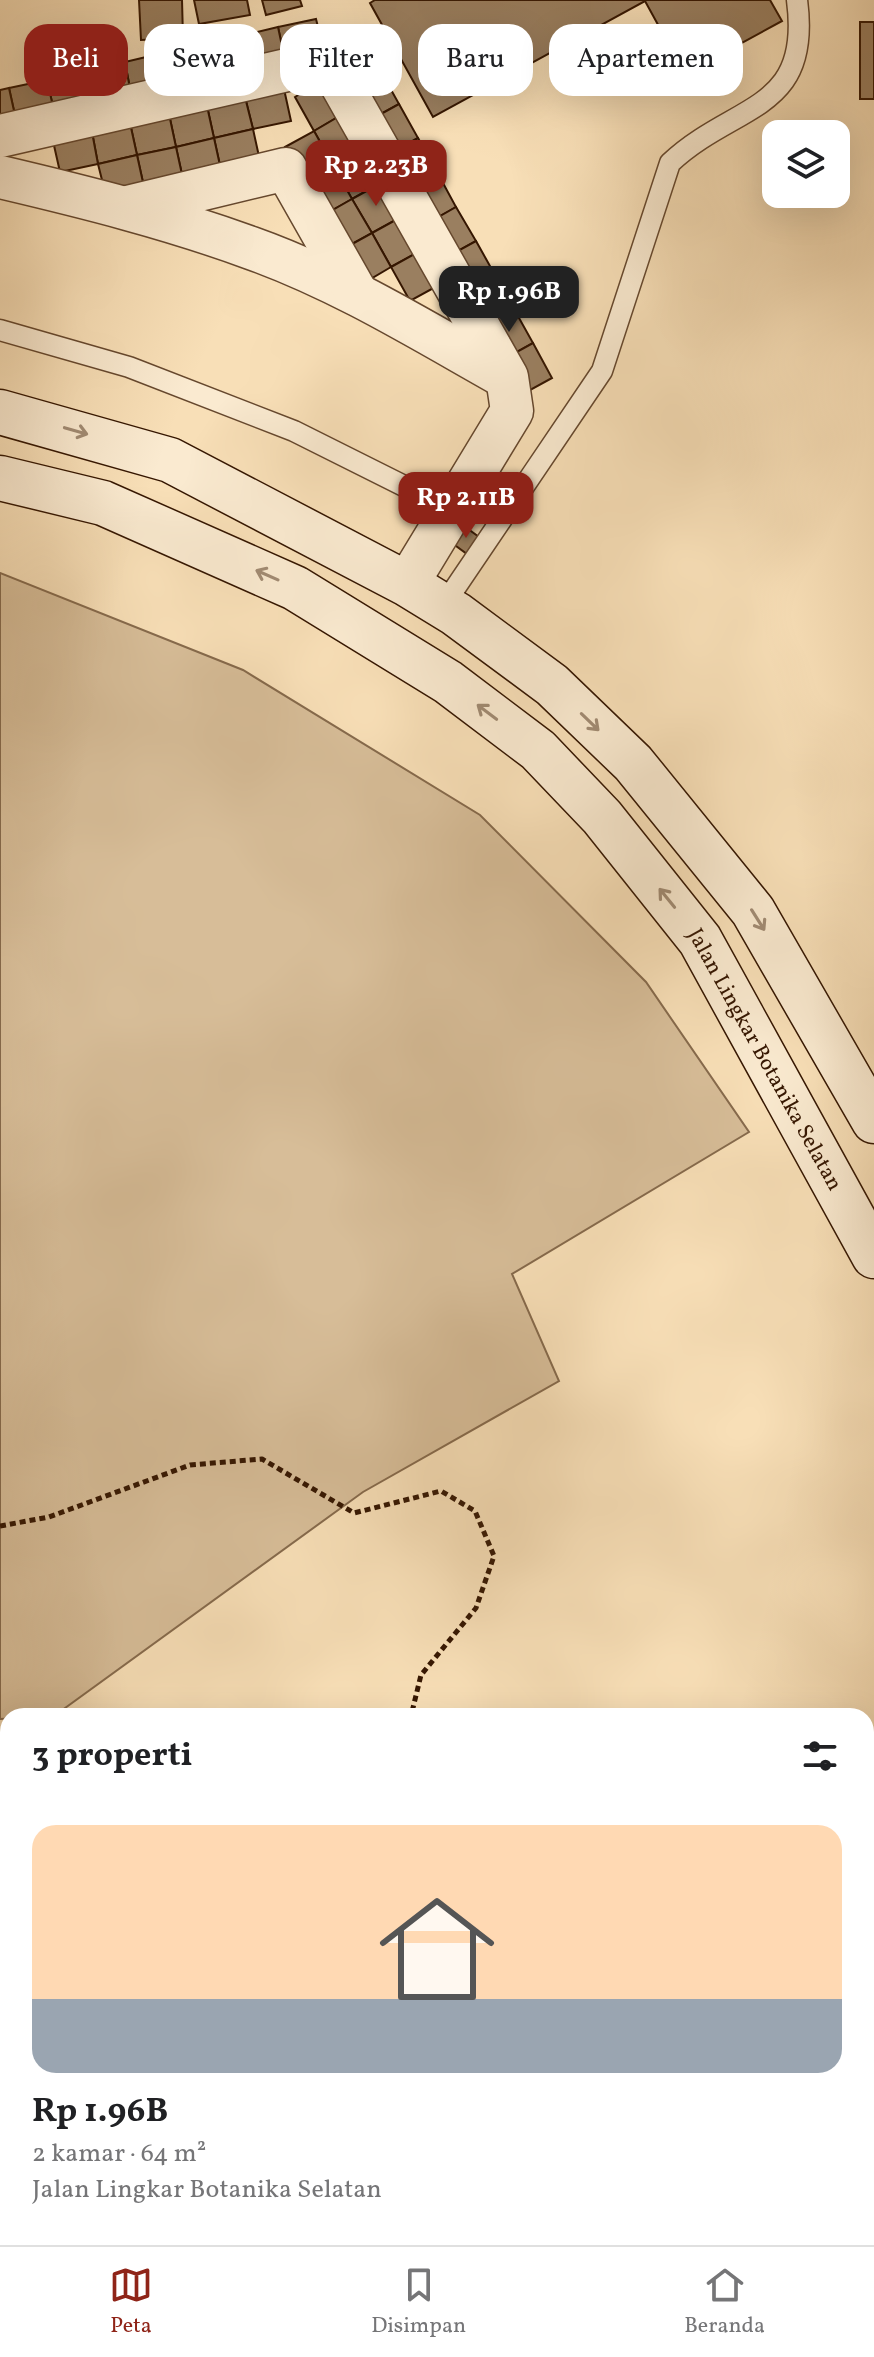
<!DOCTYPE html>
<html lang="id">
<head>
<meta charset="utf-8">
<style>
	:root { --surface:#fff; --page:#f2f2f2; --text:#202124; --muted:#757577; --line:#e0e0e0; --accent:#8f2418 }
	body { margin:0; font-family:Vollkorn,serif; background:var(--page); color:var(--text); height:100vh; display:flex; flex-direction:column; font-size:30px; white-space:nowrap }
	* { box-sizing:border-box; margin:0 }
	p { font-size:26px; color:var(--muted) }
	.icon { flex:none; width:44px; height:44px; fill:none; stroke:currentColor; stroke-width:2; stroke-linecap:round; stroke-linejoin:round }
	.map { position:relative; flex:1; overflow:hidden }
	.sheet { position:absolute; left:0px; top:1708px; width:874px; height:538px; display:flex; flex-direction:column; background:var(--surface); border-radius:24px 24px 0 0; box-shadow:0 8px 32px #0002 }
	.sheet>* { flex:none }
	.guide { position:absolute; left:24px; top:24px; width:826px; height:72px; display:flex; gap:16px }
	.fabs { position:absolute; left:762px; top:120px; display:grid; gap:16px }
	.fabs a { display:grid; place-items:center; width:88px; height:88px; border-radius:16px; background:var(--surface); box-shadow:0 8px 32px #0002; font-size:40px }
	.price { position:absolute; translate:-50% -68px; padding:0 18px; border-radius:16px; background:var(--accent); color:#fff; font-size:26px; line-height:52px; filter:drop-shadow(0 2px 4px #0008) }
	.price::after { content:''; position:absolute; left:50%; top:48px; width:24px; height:18px; margin-left:-12px; background:inherit; clip-path:polygon(0 0,100% 0,50% 100%) }
	.price.selected { background:#222; color:#fff }
	ul { padding:0; list-style:none }
	li { display:grid; align-content:center; gap:16px; height:424px; padding:0 32px }
	li span { display:grid; place-items:center; height:248px; border-radius:24px; color:#555 }
	li>.icon { margin-inline-start:auto }
	span .icon { width:144px; height:144px; fill:#fffc; stroke-width:1 }
	li b { font-size:34px }
	h2 { display:flex; justify-content:space-between; align-items:center; height:96px; padding:0 32px; font-size:34px }
	.pill { padding:0 28px; border-radius:24px; background:var(--surface); box-shadow:0 8px 32px #0002; font-size:28px; line-height:72px }
	.pill.selected { background:var(--accent); color:#fff }
	.tabs { display:flex; justify-content:space-around; align-items:center; height:112px; border-top:2px solid var(--line); background:var(--surface); font-size:22px; color:var(--muted) }
	.tabs a { display:grid; justify-items:center; gap:4px }
	.tabs .selected { color:var(--accent) }
	.map>svg:first-child { display:block }
</style>
</head>
<body>
<div class="map">
<svg width="874" height="2245" viewBox="0 0 874 2245">
	<rect width="100%" height="100%" fill="#f8dfb7"/>
	<filter id="stains"><feTurbulence type="fractalNoise" baseFrequency=".0025" numOctaves="4"/><feColorMatrix values="0 0 0 0 .2 0 0 0 0 .09 0 0 0 0 .02 0 0 0 .5 -.17"/></filter>
	<radialGradient id="worn" r=".72"><stop offset=".6" stop-color="#630" stop-opacity="0"/><stop offset="1" stop-color="#630" stop-opacity=".3"/></radialGradient>
	<path fill="#d7bd98" stroke="#866a4c" stroke-width="2" d="M0,573l243,97 237,145 166,167 103,150 -237,142 47,107 -196,111 -309,224 -54,3z"/>
	<g fill="#9a7f60" stroke="#351601" stroke-width="2">
		<path d="M139,0h43l1,38 -42,2z"/>
		<path d="M194,0h53l3,15 -51,9z"/>
		<path d="M262,0h38l2,6 -36,9z"/>
		<path d="M375,0h395l12,21 -97,53 -40,-73 -212,116 -63,-114z"/>
		<path d="M316,19l8,32 -39,9 -7,-33z"/>
		<rect x="860" y="22" width="14" height="77"/>
		<path d="M278,27l7,33 -38,8 -7,-32z"/>
		<path d="M240,36l7,32 -39,9 -6,-32z"/>
		<path d="M361,36l19,34 -29,16 -19,-34z"/>
		<path d="M202,45l6,32 -38,8 -7,-32z"/>
		<path d="M163,53l7,32 -39,9 -6,-32z"/>
		<path d="M125,62l6,32 -38,9 -7,-33z"/>
		<path d="M86,70l7,33 -39,8 -7,-31z"/>
		<path d="M380,70l19,34 -29,16 -19,-34z"/>
		<path d="M47,80l7,31 -38,9 -7,-32z"/>
		<path d="M323,80l20,34 -29,17 -19,-34z"/>
		<path d="M9,88l7,32 -16,3v-33z"/>
		<path d="M284,89l7,32 -38,8 -8,-32z"/>
		<path d="M245,97l8,32 -39,9 -7,-32z"/>
		<path d="M399,104l19,34 -29,16 -19,-34z"/>
		<path d="M207,106l7,32 -38,9 -7,-33z"/>
		<path d="M169,114l7,33 -39,8 -7,-32z"/>
		<path d="M343,114l19,35 -29,16 -19,-34z"/>
		<path d="M130,123l7,32 -39,9 -6,-32z"/>
		<path d="M253,129l7,32 -39,9 -7,-32z"/>
		<path d="M314,131l19,34 -29,16 -19,-34z"/>
		<path d="M92,132l6,32 -38,8 -7,-31z"/>
		<path d="M214,138l7,32 -38,9 -7,-32z"/>
		<path d="M418,138l19,34 -29,17 -19,-35z"/>
		<path d="M176,147l7,32 -39,8 -7,-32z"/>
		<path d="M362,149l19,34 -29,16 -19,-34z"/>
		<path d="M137,155l7,32 -38,9 -8,-32z"/>
		<path d="M333,165l19,34 -28,16 -20,-34z"/>
		<path d="M437,172l19,35 -28,16 -20,-34z"/>
		<path d="M381,183l20,34 -29,16 -20,-34z"/>
		<path d="M352,199l20,34 -29,16 -19,-34z"/>
		<path d="M456,207l20,34 -29,16 -19,-34z"/>
		<path d="M401,217l19,34 -29,16 -19,-34z"/>
		<path d="M372,233l19,34 -29,17 -19,-35z"/>
		<path d="M476,241l19,34 -29,16 -19,-34z"/>
		<path d="M420,251l19,34 -29,16 -19,-34z"/>
		<path d="M495,275l19,34 -29,16 -19,-34z"/>
		<path d="M514,309l19,34 -29,16 -19,-34z"/>
		<path d="M533,343l19,35 -29,16 -19,-35z"/>
		<path d="M464,526l15,11 -12,17 -15,-11z"/>
	</g>
	<g fill="none" stroke-linecap="round" stroke-linejoin="round">
		<defs>
			<g id="lane">
				<path d="M0,330l129,37 165,64 158,79"/>
				<path d="M443,606l159,-235 68,-208c65,-61 142,-50 127,-163"/>
			</g>
			<g id="street">
				<path d="M0,136l300,-69 21,-2 15,10 171,302 5,34 -105,173"/>
				<path d="M0,177c85,20 169,41 251,71 90,32 172,83 254,129"/>
				<path d="M128,207l158,-38 71,125"/>
			</g>
			<g id="secondary">
				<path d="M0,412l170,48 237,124 49,30 96,71 81,78 120,148 121,210"/>
				<path d="M0,478l103,25 192,85 153,94 90,68 64,67 98,123 174,316"/>
				<path d="M866,1778l8,-4"/>
				<path d="M866,1892l8,-5"/>
				<path d="M0,2156l8,-3"/>
				<path d="M42,2245l17,-7"/>
			</g>
		</defs>
		<use href="#lane" stroke="#66482e" stroke-width="23"/>
		<use href="#street" stroke="#66482e" stroke-width="45"/>
		<use href="#secondary" stroke="#351601" stroke-width="47"/>
		<path stroke="#351601" stroke-width="5" stroke-dasharray="6 4" stroke-linecap="butt" d="M0,1526l49,-9 141,-52 72,-6 92,54 87,-22 34,20 19,45 -18,52 -55,67 -10,41"/>
		<use href="#lane" stroke="#faead0" stroke-width="20"/>
		<use href="#street" stroke="#faead0" stroke-width="42"/>
		<use href="#secondary" stroke="#faead0" stroke-width="44"/>
	</g>
	<defs><path id="oneway-shaft" d="M-6 0H5M1.5-3L5.5 0L1.5 3" fill="none" stroke-width="1.6" stroke-linecap="round" stroke-linejoin="round" transform="scale(2)"/></defs>
	<g stroke="#a18b73">
		<use href="#oneway-shaft" transform="translate(76 431) rotate(16)"/>
		<use href="#oneway-shaft" transform="translate(267 575) rotate(-156)"/>
		<use href="#oneway-shaft" transform="translate(487 712) rotate(-143)"/>
		<use href="#oneway-shaft" transform="translate(590 722) rotate(44)"/>
		<use href="#oneway-shaft" transform="translate(667 898) rotate(-129)"/>
		<use href="#oneway-shaft" transform="translate(758 920) rotate(58)"/>
	</g>
	<g text-anchor="middle" dominant-baseline="central" stroke-width="6" stroke-linejoin="round" paint-order="stroke">
		<g font-size="22" fill="#351601" stroke="#faead0">
			<text transform="translate(764 1060) rotate(61)">Jalan Lingkar Botanika Selatan</text>
		</g>
	</g>
	<rect width="100%" height="100%" filter="url(#stains)"/>
	<rect width="100%" height="100%" fill="url(#worn)"/>
</svg>
<div class="fabs">
<a><svg class="icon" aria-label="layers" viewBox="0 0 24 24"><path d="M12 4l9 5-9 5-9-5zM3 14l9 5 9-5"/></svg></a>
</div>
<b class="price" style="left:376px;top:208px">Rp 2.23B</b>
<b class="price selected" style="left:509px;top:334px">Rp 1.96B</b>
<b class="price" style="left:466px;top:540px">Rp 2.11B</b>
<div class="guide">
<a class="pill selected">Beli</a>
<a class="pill">Sewa</a>
<a class="pill">Filter</a>
<a class="pill">Baru</a>
<a class="pill">Apartemen</a>
</div>
<section class="sheet">
<h2>3 properti<svg class="icon" aria-label="filters" viewBox="0 0 24 24"><path d="M4 7h16M4 17h16"/><circle cx="9" cy="7" r="2"/><circle cx="15" cy="17" r="2"/></svg></h2>
<ul>
<li><span style="background:linear-gradient(#ffd9b3 70%,#9aa5b1 0)"><svg class="icon" aria-label="home" viewBox="0 0 24 24"><path d="M3 11l9-7 9 7M6 9v11h12V9"/></svg></span><div><b>Rp 1.96B</b><p>2 kamar · 64 m²</p><p>Jalan Lingkar Botanika Selatan</p></div></li>
</ul>
</section>
</div>
<nav class="tabs">
<a class="selected"><svg class="icon" aria-label="map" viewBox="0 0 24 24"><path d="M3 6l6-2 6 2 6-2v14l-6 2-6-2-6 2zM9 4v14M15 6v14"/></svg>Peta</a>
<a><svg class="icon" aria-label="saved" viewBox="0 0 24 24"><path d="M7 4h10v16l-5-4-5 4z"/></svg>Disimpan</a>
<a><svg class="icon" aria-label="home" viewBox="0 0 24 24"><path d="M3 11l9-7 9 7M6 9v11h12V9"/></svg>Beranda</a>
</nav>
</body>
</html>
